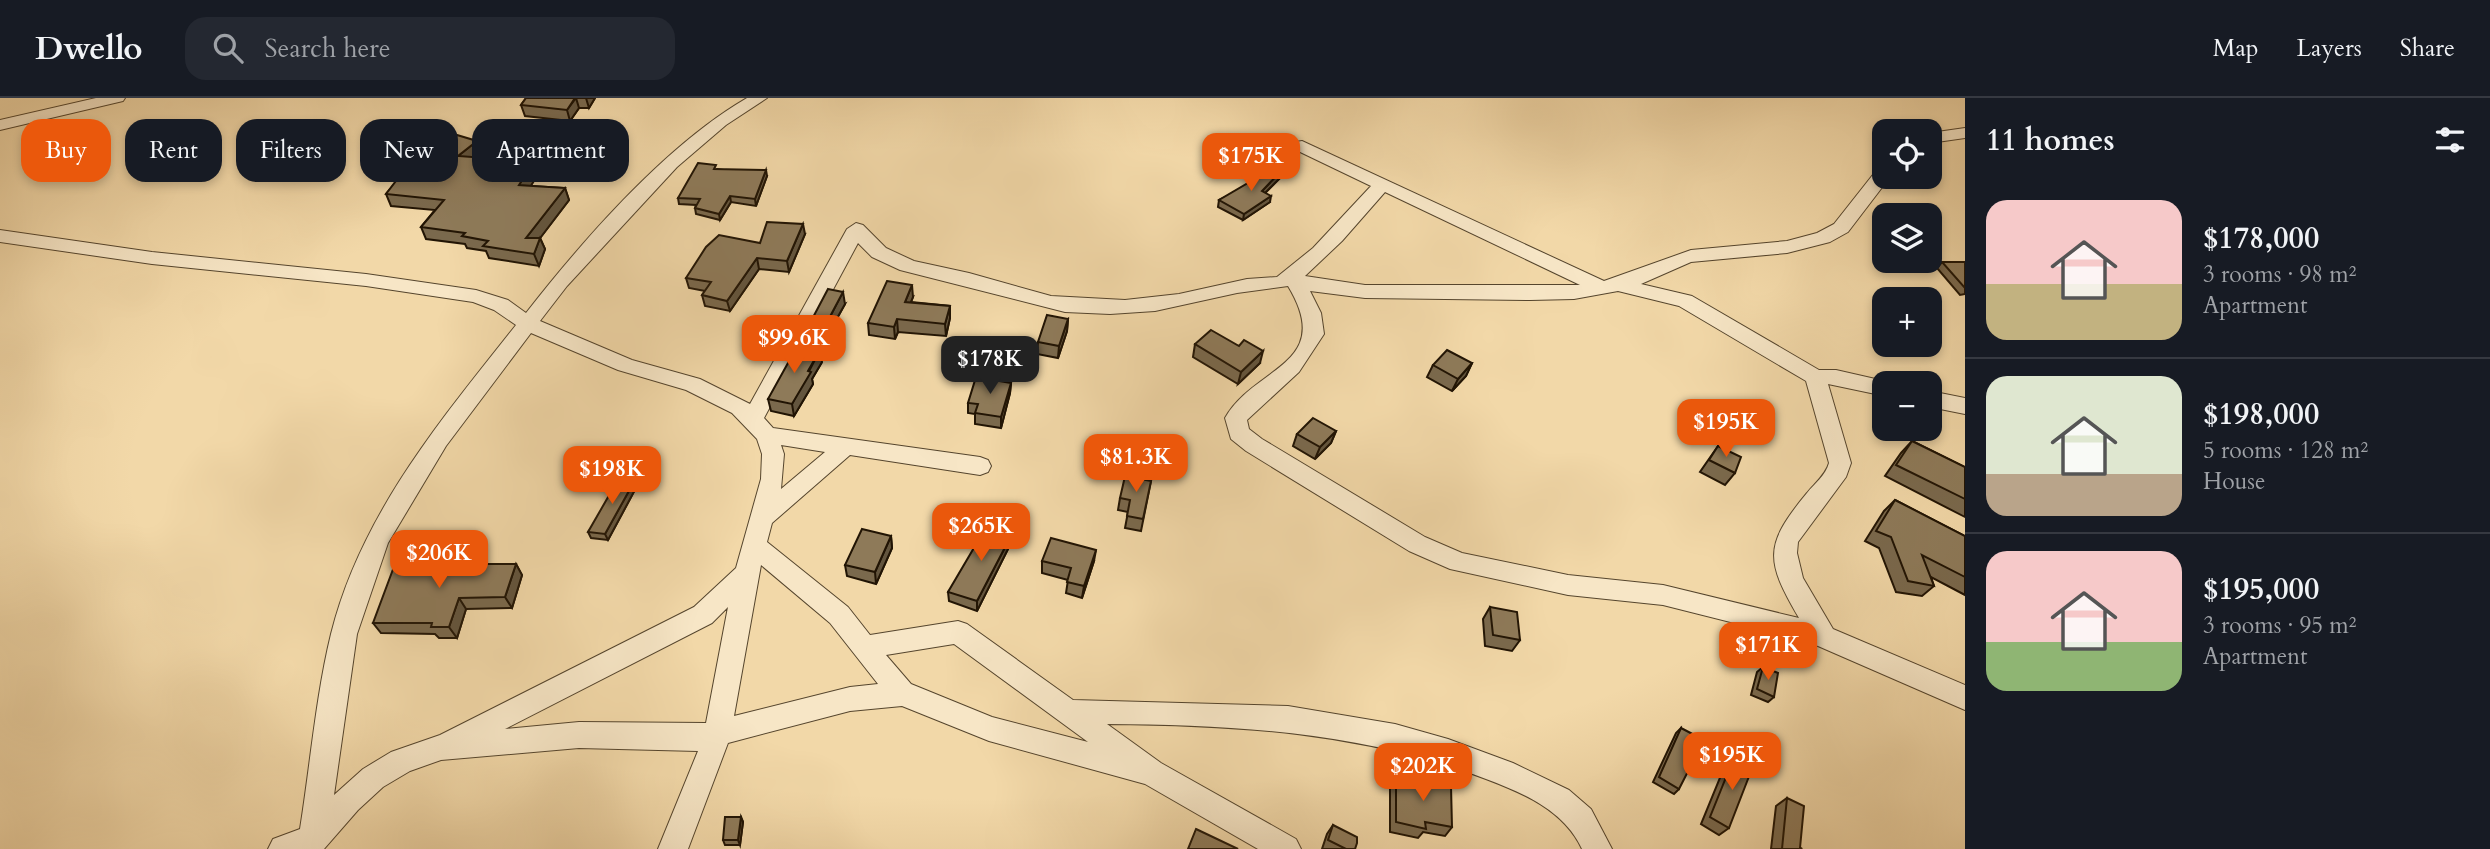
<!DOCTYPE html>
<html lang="en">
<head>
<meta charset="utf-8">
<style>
	:root { --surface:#171b24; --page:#242831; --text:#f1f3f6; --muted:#9ea1a6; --line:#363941; --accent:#ea580c }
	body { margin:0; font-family:Cardo,serif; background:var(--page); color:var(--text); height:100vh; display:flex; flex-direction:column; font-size:26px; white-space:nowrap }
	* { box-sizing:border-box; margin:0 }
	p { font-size:23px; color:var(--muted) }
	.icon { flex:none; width:38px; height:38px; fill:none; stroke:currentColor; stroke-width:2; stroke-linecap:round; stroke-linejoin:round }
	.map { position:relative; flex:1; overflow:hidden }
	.drawer { display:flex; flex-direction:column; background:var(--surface); width:525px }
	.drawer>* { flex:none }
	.guide { position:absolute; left:21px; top:21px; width:665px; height:63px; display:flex; gap:14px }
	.buttons { position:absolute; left:1872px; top:21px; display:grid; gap:14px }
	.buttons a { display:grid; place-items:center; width:70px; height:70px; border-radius:14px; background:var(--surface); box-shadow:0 4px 10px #0003; font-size:35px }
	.price { position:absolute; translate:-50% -60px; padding:0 16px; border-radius:14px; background:var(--accent); color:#fff; font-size:23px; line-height:46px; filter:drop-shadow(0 2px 4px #0008) }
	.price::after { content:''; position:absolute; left:50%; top:42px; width:21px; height:16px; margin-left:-10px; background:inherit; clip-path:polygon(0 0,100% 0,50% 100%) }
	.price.on { background:#222; color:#fff }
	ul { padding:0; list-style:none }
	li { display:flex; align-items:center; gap:21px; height:175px; padding:0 21px }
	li+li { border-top:2px solid var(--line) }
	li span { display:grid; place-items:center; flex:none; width:196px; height:140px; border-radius:21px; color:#555 }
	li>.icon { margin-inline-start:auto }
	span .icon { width:84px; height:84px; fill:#fffc; stroke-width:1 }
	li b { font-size:30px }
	h2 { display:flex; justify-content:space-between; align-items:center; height:84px; padding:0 21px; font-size:30px }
	.chip { padding:0 24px; border-radius:21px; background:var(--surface); box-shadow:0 4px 10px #0003; font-size:24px; line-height:63px }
	.chip.on { background:var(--accent); color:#fff }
	header { display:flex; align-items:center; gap:42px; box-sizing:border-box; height:98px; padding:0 35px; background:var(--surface); border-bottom:2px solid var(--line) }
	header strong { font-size:33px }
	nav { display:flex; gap:38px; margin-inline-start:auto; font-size:24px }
	.search { width:490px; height:63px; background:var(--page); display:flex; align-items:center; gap:18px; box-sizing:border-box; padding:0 24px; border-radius:21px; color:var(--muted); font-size:26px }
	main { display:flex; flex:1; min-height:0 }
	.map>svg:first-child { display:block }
</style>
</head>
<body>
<header>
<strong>Dwello</strong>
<div class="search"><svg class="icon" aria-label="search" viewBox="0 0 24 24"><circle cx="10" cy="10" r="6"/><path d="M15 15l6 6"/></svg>Search here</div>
<nav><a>Map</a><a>Layers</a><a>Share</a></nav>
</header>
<main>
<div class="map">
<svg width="1965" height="751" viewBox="0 0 1965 751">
	<rect width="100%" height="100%" fill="#f2d8a8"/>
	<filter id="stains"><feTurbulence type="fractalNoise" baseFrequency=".00286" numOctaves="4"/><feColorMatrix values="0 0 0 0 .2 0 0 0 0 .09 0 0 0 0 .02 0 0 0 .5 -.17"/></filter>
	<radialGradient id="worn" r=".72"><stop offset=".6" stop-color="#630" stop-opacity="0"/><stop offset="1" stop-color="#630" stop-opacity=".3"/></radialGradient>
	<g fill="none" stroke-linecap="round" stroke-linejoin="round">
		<defs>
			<g id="minor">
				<path d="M96,0h29l-2,3 -123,29v-10z"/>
				<path d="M747,0h20l-41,27 -49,42 -110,119 -27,35 92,39 68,19 50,25 97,-175 9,-6 7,2 23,23 28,13 55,12 82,23 74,4 54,-6 68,-15 30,-2 36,-29 58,-62 -75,-36 -3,-4 3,-4 6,-1 302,140 87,-31 96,-9 30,-8 17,-9 45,-57 6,-1v11h5l-42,55 -18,10 -43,11 -96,9 -50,22 51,12 127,74h17l57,13h-8v13l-57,-12 23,79 -5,14 -48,65 -1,11 6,25 30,51 132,56v25l-147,-64 -32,-10 -123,-31 -95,-10 -118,-26 -41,-18 -163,-100 -15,-12 -6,-21c29,-52 111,-53 63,-132l-51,7 -82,18 -45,3 -45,-2 -165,-42 -28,-13 -14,-14 -94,175 9,10 207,29 8,3 3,6 -3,6 -8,3 -130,-20 -78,68 -5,19 81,65 22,28 88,-14 9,3 106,76 215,6 107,18 53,15 65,24 56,27 22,19 21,40h-30c-18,-39 -59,-56 -96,-70 -123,-47 -249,-54 -379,-55l54,39 135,76 5,10h-43l-113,-65 -156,-43 -87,-35 -52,5 -122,32 -40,106h-30l40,-98 -119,-3 -138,12 -31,11 -27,16 -25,23 -34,39h-56l5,-10 27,-10c10,-62 16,-134 31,-195 30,-120 110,-214 185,-309l-22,-15 -21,-8 -107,-16 -214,-22 -152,-22v-12l152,22 214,22 110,16 32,10 18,13c58,-74 140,-168 221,-215zM1385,94l195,93h-215l-60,-9 37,-35zM1310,193l55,7 165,2 44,-1 44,-8 61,15 127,75 23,82c-3,12 -15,21 -22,30 -43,52 -42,67 -8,125l-136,-33 -95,-10 -106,-22 -37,-16 -163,-98 -13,-10 -2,-9 52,-48 25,-38 -3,-21zM531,235l87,37 68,20 46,23 25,26 5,15 -1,25 -25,89 -42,39 -254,128 -49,17 -28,17 -29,26 23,-161 31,-91 58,-97zM781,347l44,7 -44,37 3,-35zM761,467l69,58 48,61 -28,3 -116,29zM728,509l-22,116 -127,-1 -74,7 207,-106zM954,546l134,98 -96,-25 -81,-33 -25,-29z"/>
				<path d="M1965,30v10l-35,5v-10z"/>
				<path d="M1930,293l35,7v16l-35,-7z"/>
			</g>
		</defs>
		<use href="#minor" stroke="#55452d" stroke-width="2"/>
		<use href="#minor" fill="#f7e6c6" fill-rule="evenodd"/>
	</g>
	<g fill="#7a694d" stroke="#211404" stroke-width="2">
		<path d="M526,0h69l-6,10h-10l-9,13 -45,-5 -4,-11z"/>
		<path d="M477,43l5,11 -6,5 37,3 35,-2 -18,28 35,2 4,12 -29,38 5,11 -6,17 -50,-8 -3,-7 -19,-3 -2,-4 -39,-5 -5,-12 14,-17 -44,-4 -5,-12 36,-42z"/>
		<path d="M717,71l50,7 -11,30 -25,-4 -11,18 -24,-6 -1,-6 1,-3 -17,-1 -1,-6z"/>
		<path d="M1281,73l-1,7 -15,15 5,9 -27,18 -25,-13 1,-7z"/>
		<path d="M805,136l-16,38 -30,-3 -29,42 -25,-5 -3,-11 3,-4 -16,-3 -3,-10 74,-35z"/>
		<path d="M1942,164h23v32l-5,1 -23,-27z"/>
		<path d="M913,199l-2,5 39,4v12l-4,18 -48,-4 -3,7 -26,-4 -1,-12z"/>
		<path d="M845,206l-19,34 -14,-3 -2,-12z"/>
		<path d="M1068,221l-1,12 -9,27 -21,-4 1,-12z"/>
		<path d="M1195,246l44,2 21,17 -22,21 -45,-27z"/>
		<path d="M822,264l-10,17 1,5 -19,32 -23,-5 -3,-12z"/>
		<path d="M1472,265l-6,13 -14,15 -25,-14 6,-12z"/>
		<path d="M1011,285l-1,10 -9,35 -26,-4v-10l-7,-1v-10z"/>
		<path d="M1336,333l-5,12 -16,16 -22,-13 4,-12z"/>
		<path d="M1912,343l53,26v50l-80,-41 16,-23z"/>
		<path d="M1718,348l17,27 -10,12 -25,-13z"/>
		<path d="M1141,381l10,2 -10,50 -16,-3 3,-16 -10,-2 2,-12z"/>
		<path d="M635,382l2,6 -29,54 -17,-2 -3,-6z"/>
		<path d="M1895,402l70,36v59l-34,-18 3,9 -12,10 -26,-4 -17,-44 -14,-7 19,-30z"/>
		<path d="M1013,434l-1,9 -35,70 -28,-10 -1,-9z"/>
		<path d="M891,438l1,12 -16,36 -29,-8 -2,-11z"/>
		<path d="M482,461l3,5h31l6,11 -10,33 -46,1 -9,29h-18l-4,-4 -54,-1 -8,-10 91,-60z"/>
		<path d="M1042,463h52l-12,37 -16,-5 2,-13 -26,-7z"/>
		<path d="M1490,509l30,33 -8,11 -27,-5 -2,-27z"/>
		<path d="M1763,569l11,30 -6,5 -17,-7 6,-23z"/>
		<path d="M1681,630l-2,61 -5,5 -21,-12 23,-49z"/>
		<path d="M1735,657l-6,73 -10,7 -18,-11 25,-61z"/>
		<path d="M1396,677l56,52 -7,9 -22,-4 -5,6 -28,-6v-47z"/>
		<path d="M1787,700l13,50 2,1h-31l5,-43z"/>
		<path d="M741,719l2,5 -3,23h-15l-2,-5z"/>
		<path d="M1333,727l22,24h-33l5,-15z"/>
	</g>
	<g fill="#63553e" stroke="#211404" stroke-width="2">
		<path d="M576,0l3,10 -9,13 -3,-11z"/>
		<path d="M586,0h9l-6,10z"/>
		<path d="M477,43l5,11 -19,16 -5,-12z"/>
		<path d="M544,48l4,12 -24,39 -5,-12z"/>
		<path d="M766,72l1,6 -11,30 -1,-7z"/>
		<path d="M1281,73l-1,7 -19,19 1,-6z"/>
		<path d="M565,90l4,12 -38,50 -5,-12z"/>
		<path d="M730,98l1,6 -11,18 -1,-6z"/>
		<path d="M1271,98l-1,6 -27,18 1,-6z"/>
		<path d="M803,126l2,10 -16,38 -2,-11z"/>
		<path d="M540,140l5,11 -6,17 -5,-12z"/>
		<path d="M757,160l2,11 -29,42 -3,-10z"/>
		<path d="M912,187l1,12 -7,17 -1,-12z"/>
		<path d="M843,194l2,12 -19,34 -1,-12z"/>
		<path d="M950,208v12l-4,18 -1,-12z"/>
		<path d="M897,221l1,13 -3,7 -1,-12z"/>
		<path d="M1068,221l-1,12 -9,27 1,-12z"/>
		<path d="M820,252l2,12 -10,17 1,5 -19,32 -2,-12z"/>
		<path d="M1263,253l-3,12 -22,21 3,-12z"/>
		<path d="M1472,265l-6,13 -14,15 6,-12z"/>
		<path d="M1011,285l-1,10 -9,35v-11z"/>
		<path d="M1336,333l-5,12 -16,16 5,-12z"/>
		<path d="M635,382l2,6 -29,54 -3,-6z"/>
		<path d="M1013,434l-1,9 -35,70v-10z"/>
		<path d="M891,438l1,12 -16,36 -1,-12z"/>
		<path d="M1096,452l-2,11 -12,37 2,-12z"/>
		<path d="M516,466l6,11 -10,33 -7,-11z"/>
		<path d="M459,500l7,11 -9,29 -8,-11z"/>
		<path d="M741,719l2,5 -3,23 -2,-5z"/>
	</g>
	<g fill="#8e7a59" stroke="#211404" stroke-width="2">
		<path d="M526,0h49l-8,12 -46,-5z"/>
		<path d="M447,34l30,9 -19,15 55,4 10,-15 21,1 -25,39 46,3 -39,50h14l-6,16 -51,-8 5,-5 -26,-5 3,-3 -44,-6 23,-27 -58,-6 33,-43 3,1z"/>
		<path d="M698,65l18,2 -2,4 52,1 -11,29 -25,-3 -11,18 -24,-6 5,-9 -22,-1z"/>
		<path d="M1277,68l4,5 -19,20 9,5 -27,18 -25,-14z"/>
		<path d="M767,124l36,2 -16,37 -30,-3 -30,43 -25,-6 9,-13 -25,-4 20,-31 13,-12 41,8z"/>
		<path d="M1942,164h23v26z"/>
		<path d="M887,183l25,4 -7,17 45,4 -5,18 -48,-5 -3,8 -26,-4z"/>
		<path d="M828,191l15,3 -18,34 -15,-3z"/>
		<path d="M1047,217l21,4 -9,27 -21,-4z"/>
		<path d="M1211,232l28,16 5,-6 19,11 -22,21 -46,-28z"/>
		<path d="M798,247l22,5 -12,21 3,1 -19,32 -24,-5z"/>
		<path d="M1447,252l25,13 -14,16 -25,-14z"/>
		<path d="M976,279l35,6 -10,34 -26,-4 3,-9 -10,-1z"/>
		<path d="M1313,320l23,13 -16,16 -23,-13z"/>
		<path d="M1912,343l53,26v32l-69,-34z"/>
		<path d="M1718,348l23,11 -6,16 -26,-13z"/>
		<path d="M1126,374l16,3 -1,4 10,2 -8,38 -16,-3 3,-16 -10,-2z"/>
		<path d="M619,380l16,2 -30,54 -17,-2z"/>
		<path d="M1895,402l70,36v41l-43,-22 12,31 -26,-5 -17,-44 -15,-6z"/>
		<path d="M988,426l25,8 -36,69 -29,-9z"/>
		<path d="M862,431l29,7 -16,36 -30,-7z"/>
		<path d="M1051,440l45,12 -12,36 -17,-4 4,-14 -29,-7z"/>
		<path d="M466,461h16l-2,5h36l-11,33 -46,1 -10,29h-18l1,-4h-59l22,-59 69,-1z"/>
		<path d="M1490,509l27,5 3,28 -27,-5z"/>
		<path d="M1763,569l15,6 -4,24 -17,-8z"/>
		<path d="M1681,630l23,12 -25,49 -20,-12z"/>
		<path d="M1735,657l18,11 -24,62 -19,-11z"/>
		<path d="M1396,677l55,11 1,41 -27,-5 1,7 -30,-7z"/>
		<path d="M1787,700l17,8 -4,42 2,1h-20z"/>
		<path d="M725,719h16l-3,23h-15z"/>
		<path d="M1333,727l24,12v6l-2,6h-9l-18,-9z"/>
		<path d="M1196,731l42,20h-50z"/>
	</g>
	<rect width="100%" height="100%" filter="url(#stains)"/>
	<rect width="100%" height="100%" fill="url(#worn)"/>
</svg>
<div class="buttons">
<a><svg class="icon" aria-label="locate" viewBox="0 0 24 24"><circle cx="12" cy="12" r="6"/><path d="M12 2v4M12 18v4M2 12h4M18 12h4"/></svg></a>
<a><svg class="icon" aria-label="layers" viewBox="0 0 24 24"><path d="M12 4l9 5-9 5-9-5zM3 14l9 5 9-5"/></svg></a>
<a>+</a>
<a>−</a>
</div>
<b class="price" style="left:1251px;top:95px">$175K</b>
<b class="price" style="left:794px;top:277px">$99.6K</b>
<b class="price on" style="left:990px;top:298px">$178K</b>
<b class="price" style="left:1726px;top:361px">$195K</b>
<b class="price" style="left:1136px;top:396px">$81.3K</b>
<b class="price" style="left:612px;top:408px">$198K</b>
<b class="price" style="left:981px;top:465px">$265K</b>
<b class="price" style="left:439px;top:492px">$206K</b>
<b class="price" style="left:1768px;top:584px">$171K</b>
<b class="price" style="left:1732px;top:694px">$195K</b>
<b class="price" style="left:1423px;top:705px">$202K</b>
<div class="guide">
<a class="chip on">Buy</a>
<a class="chip">Rent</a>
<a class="chip">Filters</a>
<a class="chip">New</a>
<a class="chip">Apartment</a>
</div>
</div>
<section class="drawer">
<h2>11 homes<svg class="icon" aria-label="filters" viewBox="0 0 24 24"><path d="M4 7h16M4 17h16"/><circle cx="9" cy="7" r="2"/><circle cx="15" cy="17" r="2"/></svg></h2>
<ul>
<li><span style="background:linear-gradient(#f6c9c9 60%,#c2b280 0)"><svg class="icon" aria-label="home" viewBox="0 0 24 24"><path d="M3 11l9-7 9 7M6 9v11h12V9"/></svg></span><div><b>$178,000</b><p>3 rooms · 98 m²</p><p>Apartment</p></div></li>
<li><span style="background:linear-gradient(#dfe7d0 70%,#b9a48a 0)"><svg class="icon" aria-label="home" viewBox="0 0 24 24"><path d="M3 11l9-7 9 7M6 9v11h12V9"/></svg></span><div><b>$198,000</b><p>5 rooms · 128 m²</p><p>House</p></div></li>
<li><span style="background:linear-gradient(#f6c9c9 65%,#8fb573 0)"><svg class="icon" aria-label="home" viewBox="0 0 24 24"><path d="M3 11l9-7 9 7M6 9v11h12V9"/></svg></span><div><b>$195,000</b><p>3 rooms · 95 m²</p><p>Apartment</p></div></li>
</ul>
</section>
</main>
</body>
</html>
